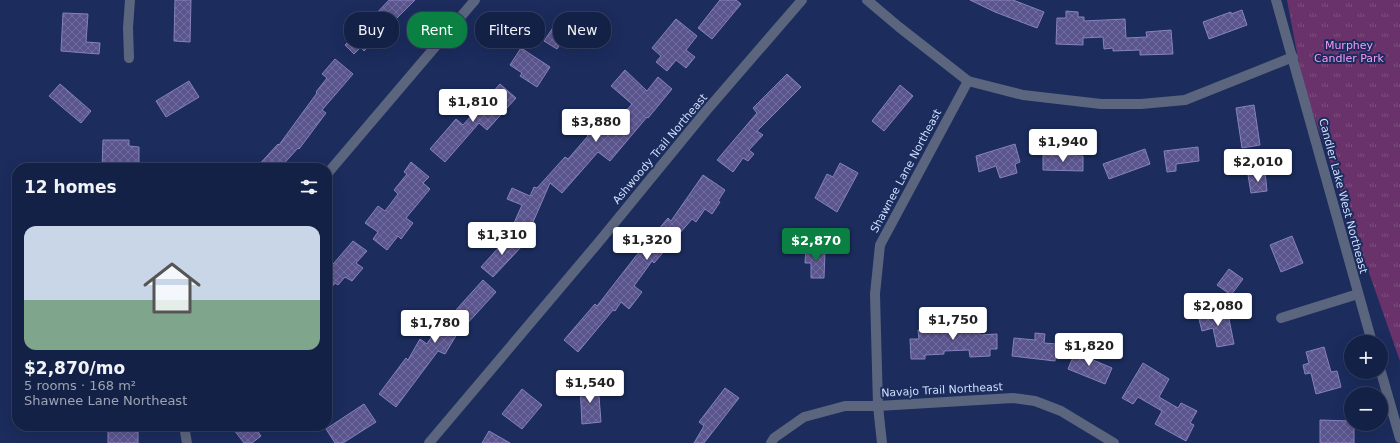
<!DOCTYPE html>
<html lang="en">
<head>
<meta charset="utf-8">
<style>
	:root { --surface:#142146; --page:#1d294d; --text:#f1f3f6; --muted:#9da3b3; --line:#333e5f; --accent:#0b8043 }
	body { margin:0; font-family:"DejaVu Sans",sans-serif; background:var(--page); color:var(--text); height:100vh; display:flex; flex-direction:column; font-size:15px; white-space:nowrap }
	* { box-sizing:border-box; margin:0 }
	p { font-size:13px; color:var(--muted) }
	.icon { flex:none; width:22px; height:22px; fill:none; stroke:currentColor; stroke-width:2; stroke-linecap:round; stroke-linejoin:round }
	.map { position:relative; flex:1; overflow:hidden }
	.details { position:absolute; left:12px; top:163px; width:320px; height:268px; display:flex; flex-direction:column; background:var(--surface); border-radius:16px; box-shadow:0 4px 16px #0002,0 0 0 1px var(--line) }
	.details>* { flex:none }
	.guide { position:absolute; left:344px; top:12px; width:380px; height:36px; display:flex; gap:8px }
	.tools { position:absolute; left:1344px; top:335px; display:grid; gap:8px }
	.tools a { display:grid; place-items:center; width:44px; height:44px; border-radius:50%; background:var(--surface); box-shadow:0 4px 16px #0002,0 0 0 1px var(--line); font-size:20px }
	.price { position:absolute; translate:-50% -34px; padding:0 9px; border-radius:4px; background:#fff; color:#222; font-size:13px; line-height:26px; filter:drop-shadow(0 1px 2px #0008) }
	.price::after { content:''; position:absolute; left:50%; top:24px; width:12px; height:9px; margin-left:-6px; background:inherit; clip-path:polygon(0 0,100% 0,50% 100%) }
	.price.current { background:var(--accent); color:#fff }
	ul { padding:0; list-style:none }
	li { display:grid; align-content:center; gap:8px; height:212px; padding:0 12px }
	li+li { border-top:1px solid var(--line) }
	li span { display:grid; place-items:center; height:124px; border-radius:12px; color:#555 }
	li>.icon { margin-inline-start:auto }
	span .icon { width:72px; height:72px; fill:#fffc; stroke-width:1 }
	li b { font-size:17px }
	h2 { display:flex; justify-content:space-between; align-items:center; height:48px; padding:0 12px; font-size:17px }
	.chip { padding:0 14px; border-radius:16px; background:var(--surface); box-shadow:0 4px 16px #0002,0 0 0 1px var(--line); font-size:14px; line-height:36px }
	.chip.current { background:var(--accent); color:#fff }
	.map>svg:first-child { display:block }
</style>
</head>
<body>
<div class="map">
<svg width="1400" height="443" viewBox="0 0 1400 443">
	<defs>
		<pattern id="park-tufts" width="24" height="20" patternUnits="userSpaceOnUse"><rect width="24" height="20" fill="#6a326a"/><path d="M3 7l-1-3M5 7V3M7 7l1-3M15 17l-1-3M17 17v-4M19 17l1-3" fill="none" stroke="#7e4f80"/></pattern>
		<pattern id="building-cross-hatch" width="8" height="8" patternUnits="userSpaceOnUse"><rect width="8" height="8" fill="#5b558e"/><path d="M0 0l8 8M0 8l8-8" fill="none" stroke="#726d9f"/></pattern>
	</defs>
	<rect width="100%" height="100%" fill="#1b2c5d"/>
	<path fill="url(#park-tufts)" d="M1287,0h113v361l-97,-276z"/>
	<g fill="url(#building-cross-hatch)" stroke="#8682be">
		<path d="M175,0h16l-1,42 -16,-1z"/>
		<path d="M389,0h26l-51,51 -3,-4 -7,7 -9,-9 27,-28v1z"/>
		<path d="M720,0h16l5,4 -29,35 -14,-11z"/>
		<path d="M970,0h43l31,12 -7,16 -42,-16z"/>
		<path d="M1242,10l5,15 -38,14 -6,-17 28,-10v2z"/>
		<path d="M1066,11l12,1v5h6v4l41,-2 1,19 21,-1 -1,-5 25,-2 2,24 -33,1v-5l-27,1v-3l-9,1 -1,-12 -20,1v7l-27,-1 1,-26h9z"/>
		<path d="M572,12l14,9 -16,24 -7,-5 -6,9 -13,-8 14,-21 6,4z"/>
		<path d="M63,13l25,1 -2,28 14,1 -1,11 -38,-3z"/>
		<path d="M676,19l21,17 -11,14 9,7 -9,11 -10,-8 -9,11 -11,-9 5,-6 -9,-8z"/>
		<path d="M521,48l29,19 -13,20 -17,-11 2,-3 -12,-8z"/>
		<path d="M335,59l18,15 -31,36 4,3 -27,36 -1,-1 -18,20h-24l22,-24 1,1 38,-52 -1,-1 11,-14 -5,-4z"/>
		<path d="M625,70l22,21 11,-14 14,12 -24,29 -1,-1 -37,44 -12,-9 -36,41 -12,-10 -20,46 -16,-6 8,-18 -15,-6 5,-11 18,8 4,-9 3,1 28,-31 3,2 20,-23 -3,-3 16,-19 13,11 18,-21 -21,-18z"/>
		<path d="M787,74l14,13 -44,44 6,4 -14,15 5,4 -6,7 -5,-3 -10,14 -16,-12 40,-47 -4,-5z"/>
		<path d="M189,81l10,16 -33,20 -10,-16z"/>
		<path d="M60,84l31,27 -10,12 -32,-27z"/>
		<path d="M500,84l16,14 -29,32 -8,-7 -34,39 -15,-13 26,-30 7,6z"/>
		<path d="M900,85l13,11 -29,35 -12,-10z"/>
		<path d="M1254,105l6,40 -18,3 -6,-40z"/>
		<path d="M103,140h26v6l10,1v21h-37z"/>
		<path d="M1015,144l5,18 -5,2 2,9 -17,5 -4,-12 -17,6 -3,-16z"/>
		<path d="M1198,147l1,14 -23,3v7l-9,1 -3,-21z"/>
		<path d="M1145,149l5,15 -41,15 -6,-15z"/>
		<path d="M1043,155l40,1v15l-40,-1z"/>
		<path d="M411,162l18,15 -6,6 7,6 -24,29 7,5 -12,16 -3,-3 -11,14 -14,-11 5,-7 -13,-9 13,-17 7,5 13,-17 -4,-4 13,-16 -3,-2z"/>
		<path d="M840,163l18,10 -21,39 -22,-14 12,-24 6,3z"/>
		<path d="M1265,172l2,19 -16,2 -3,-18z"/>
		<path d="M703,175l22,15 -7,11 2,1 -8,12 -7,-5 -9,13 -4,-3 -38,44 -2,-2 -18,25 8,6 -13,17 -8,-7 -6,9 -2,-1 -35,42 -14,-12 31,-36 2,2 39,-50 32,-38 3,3z"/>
		<path d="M511,234l12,11 -30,32 -12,-10z"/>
		<path d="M1292,236l11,27 -22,9 -11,-27z"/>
		<path d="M353,241l14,10 -11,12 7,5 -11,13 -7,-4 -7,8 -3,-2 -8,10v-22z"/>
		<path d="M806,246h12v6h7l-1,26h-13v-15h-6z"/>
		<path d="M1229,269l14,10 -12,16 -14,-10z"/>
		<path d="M483,280l13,12 -31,34 -2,-2 -18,30 -7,-3 -42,56 -17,-13 27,-36 2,2 12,-21 7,5 10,-16 -5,-3 5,-9 9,5z"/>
		<path d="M1227,309l7,35 -17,3 -4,-19 -11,3 -4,-16z"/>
		<path d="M965,317l1,10h13l1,8 17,-1v15h-7v7l-20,1 -1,-7 -25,1v3l-19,1v4h-14l-1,-20h9l-1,-9 36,-1 -1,-11z"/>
		<path d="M1035,333l10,1 -1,9 13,1 -2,17 -43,-5 2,-18 21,2z"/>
		<path d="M1324,347l7,25 6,-1 4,16 -25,7 -5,-21 -6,1 -2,-9 6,-2 -3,-11z"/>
		<path d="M1077,348l11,4 -2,5 26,11 -7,16 -37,-15z"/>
		<path d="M1143,363l26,16 -10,18 19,11 3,-5 16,8 -7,12 4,2 -8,16 -31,-17 7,-13 -24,-14 -5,7 -11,-6z"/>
		<path d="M598,383l3,39 -19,2 -2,-39z"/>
		<path d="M725,388l14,10 -35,45h-10l10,-17 -5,-4z"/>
		<path d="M522,389l20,16 -20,24 -20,-15z"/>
		<path d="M364,404l12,18 -33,21h-8l-9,-14z"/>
		<path d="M1320,420l31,1v3h3v19h-34z"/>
		<rect x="108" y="426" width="30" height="17"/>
		<path d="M231,426h23l7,10 -9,7h-8z"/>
		<path d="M489,431l21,12h-28z"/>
	</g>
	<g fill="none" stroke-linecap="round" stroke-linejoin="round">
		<g stroke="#5b657d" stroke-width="10">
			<path d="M867,0l32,27 69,54 55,14 78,9h40l44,-4 108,-43"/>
			<path d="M1276,0l96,342"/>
			<path d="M129,58l-1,-30 2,-28"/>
			<path d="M327,174l148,-174"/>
			<path d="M1281,318l77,-24"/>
			<path d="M1381,372l19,66"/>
			<path d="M184,426l3,17"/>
			<path d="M429,443l169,-200 108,-132 96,-111"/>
			<path d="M771,443l3,-5 30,-21 41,-11h33l135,-8 22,3 26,10 53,32"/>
			<path d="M882,443l-4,-37 -3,-112 5,-49 88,-164"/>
		</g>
	</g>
	<g text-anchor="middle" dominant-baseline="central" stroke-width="4" stroke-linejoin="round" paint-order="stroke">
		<g font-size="11" fill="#f49af3" stroke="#1b2c5d">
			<text x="1349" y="45">Murphey<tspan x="1349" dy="13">Candler Park</tspan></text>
		</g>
		<g font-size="11" fill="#d1dffe" stroke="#1b2c5d">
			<text transform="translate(660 149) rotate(-50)">Ashwoody Trail Northeast</text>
			<text transform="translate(906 171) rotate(-62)">Shawnee Lane Northeast</text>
			<text transform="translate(1343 196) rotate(75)">Candler Lake West Northeast</text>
			<text transform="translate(942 390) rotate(-3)">Navajo Trail Northeast</text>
		</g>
	</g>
</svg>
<div class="tools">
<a>+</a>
<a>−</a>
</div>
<b class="price" style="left:473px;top:123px">$1,810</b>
<b class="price" style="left:596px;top:143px">$3,880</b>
<b class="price" style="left:1063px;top:163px">$1,940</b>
<b class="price" style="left:1258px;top:183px">$2,010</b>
<b class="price" style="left:502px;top:256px">$1,310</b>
<b class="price" style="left:647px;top:261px">$1,320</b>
<b class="price current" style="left:816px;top:262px">$2,870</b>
<b class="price" style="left:1218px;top:327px">$2,080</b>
<b class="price" style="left:953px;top:341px">$1,750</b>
<b class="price" style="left:435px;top:344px">$1,780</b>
<b class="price" style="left:1089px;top:367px">$1,820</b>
<b class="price" style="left:590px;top:404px">$1,540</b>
<div class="guide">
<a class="chip">Buy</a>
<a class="chip current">Rent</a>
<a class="chip">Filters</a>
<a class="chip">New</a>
</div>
<section class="details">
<h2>12 homes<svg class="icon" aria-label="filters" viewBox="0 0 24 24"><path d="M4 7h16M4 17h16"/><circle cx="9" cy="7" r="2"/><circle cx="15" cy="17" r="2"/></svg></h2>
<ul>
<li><span style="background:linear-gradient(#c9d6e8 60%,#7fa58c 0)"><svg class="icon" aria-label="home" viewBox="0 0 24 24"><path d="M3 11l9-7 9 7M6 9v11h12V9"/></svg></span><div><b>$2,870/mo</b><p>5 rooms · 168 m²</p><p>Shawnee Lane Northeast</p></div></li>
</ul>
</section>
</div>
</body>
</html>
